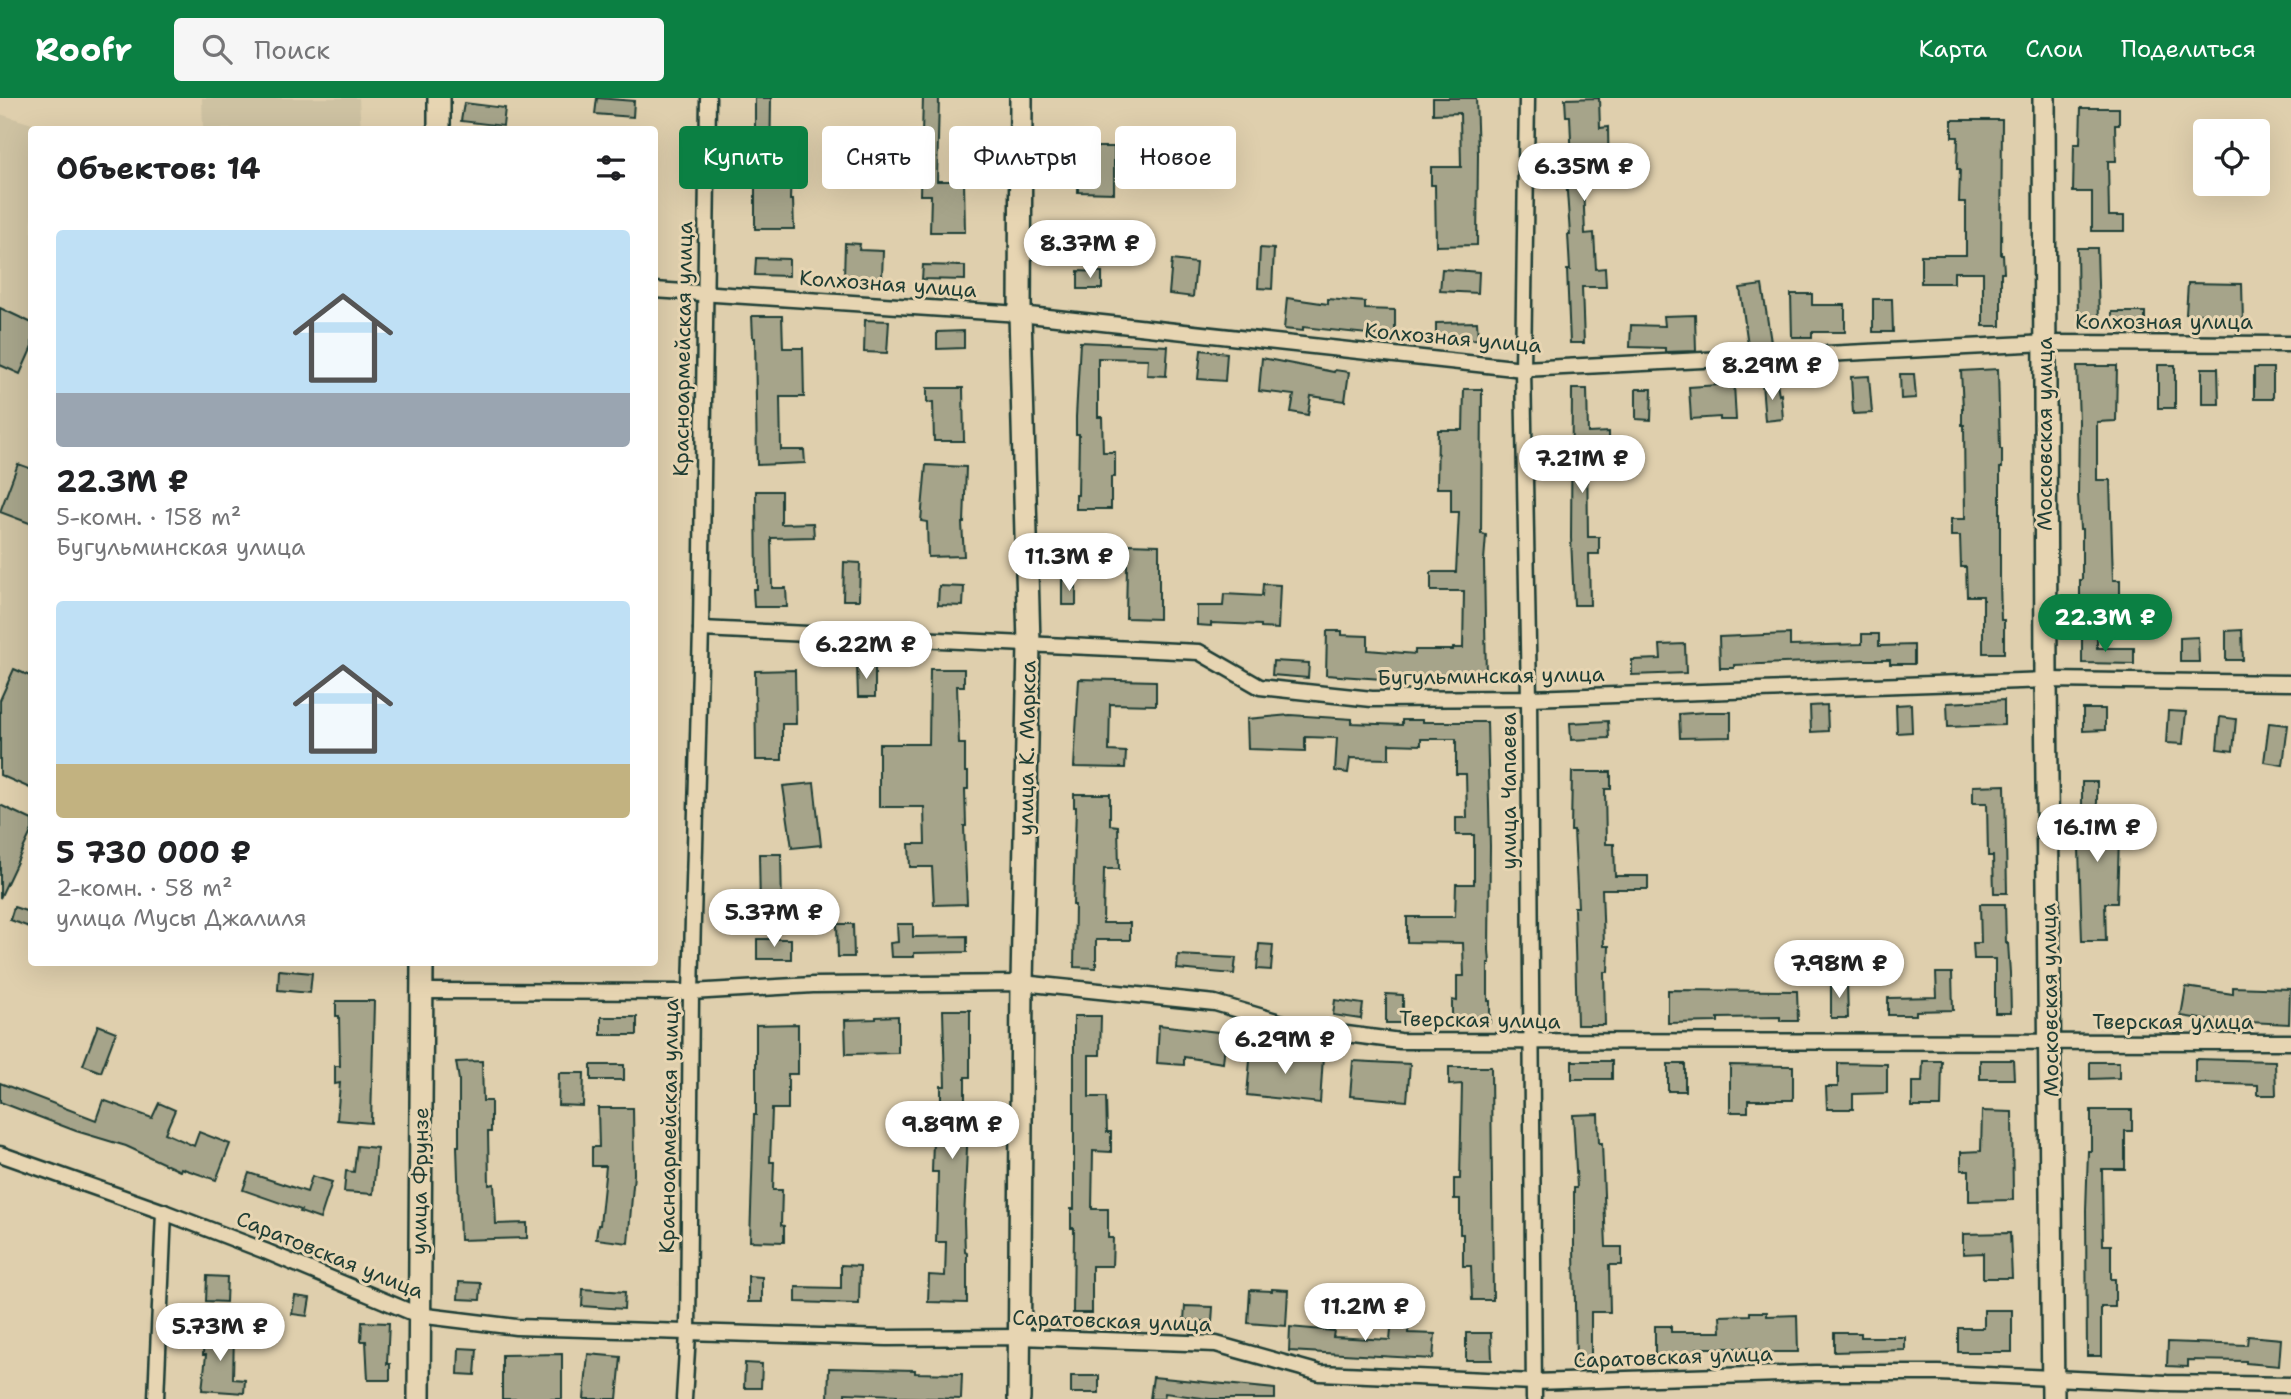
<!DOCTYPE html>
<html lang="ru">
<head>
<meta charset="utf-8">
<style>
	:root { --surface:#fff; --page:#f6f6f6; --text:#202124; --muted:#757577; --accent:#0b8043 }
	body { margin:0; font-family:"Shantell Sans",sans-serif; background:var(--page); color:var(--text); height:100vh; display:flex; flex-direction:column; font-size:26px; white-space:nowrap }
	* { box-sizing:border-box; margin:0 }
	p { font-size:23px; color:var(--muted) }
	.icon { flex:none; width:38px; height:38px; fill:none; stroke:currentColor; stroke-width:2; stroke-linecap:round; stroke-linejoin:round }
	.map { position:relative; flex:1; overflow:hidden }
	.sheet { position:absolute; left:28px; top:28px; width:630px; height:840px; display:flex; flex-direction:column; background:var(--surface); border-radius:7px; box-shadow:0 7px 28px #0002 }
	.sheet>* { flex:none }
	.hud { position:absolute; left:679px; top:28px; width:665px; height:63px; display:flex; gap:14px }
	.tools { position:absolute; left:2193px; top:21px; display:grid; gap:14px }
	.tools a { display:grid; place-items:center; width:77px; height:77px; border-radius:7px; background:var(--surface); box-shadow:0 7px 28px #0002; font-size:35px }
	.price { position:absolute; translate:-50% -60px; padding:0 16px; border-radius:24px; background:#fff; color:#222; font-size:23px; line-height:46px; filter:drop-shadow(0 2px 4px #0008) }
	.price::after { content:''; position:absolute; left:50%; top:42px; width:21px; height:16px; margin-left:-10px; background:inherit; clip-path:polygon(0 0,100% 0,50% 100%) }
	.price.current { background:var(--accent); color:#fff }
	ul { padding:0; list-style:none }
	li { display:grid; align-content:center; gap:14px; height:371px; padding:0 28px }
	li span { display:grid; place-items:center; height:217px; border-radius:7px; color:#555 }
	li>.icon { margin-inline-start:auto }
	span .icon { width:126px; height:126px; fill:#fffc; stroke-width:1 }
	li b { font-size:30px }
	h2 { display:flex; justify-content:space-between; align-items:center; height:84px; padding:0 28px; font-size:30px }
	.pill { padding:0 24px; border-radius:7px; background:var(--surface); box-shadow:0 7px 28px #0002; font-size:24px; line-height:63px }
	.pill.current { background:var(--accent); color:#fff }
	header { display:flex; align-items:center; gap:42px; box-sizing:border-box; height:98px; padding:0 35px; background:var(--accent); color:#fff }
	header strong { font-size:33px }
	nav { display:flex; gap:38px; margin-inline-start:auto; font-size:24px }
	.search { width:490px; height:63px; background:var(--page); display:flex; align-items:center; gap:18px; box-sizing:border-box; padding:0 24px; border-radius:7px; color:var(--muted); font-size:26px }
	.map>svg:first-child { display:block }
</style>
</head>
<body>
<header>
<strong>Roofr</strong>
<div class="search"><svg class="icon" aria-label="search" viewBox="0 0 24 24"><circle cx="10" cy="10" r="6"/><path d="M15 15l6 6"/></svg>Поиск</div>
<nav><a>Карта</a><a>Слои</a><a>Поделиться</a></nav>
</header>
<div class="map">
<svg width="2291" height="1301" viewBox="0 0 2291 1301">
	<rect width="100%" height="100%" fill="#dfcfad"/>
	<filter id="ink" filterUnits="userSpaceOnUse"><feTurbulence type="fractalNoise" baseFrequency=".0143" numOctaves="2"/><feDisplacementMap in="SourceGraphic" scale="14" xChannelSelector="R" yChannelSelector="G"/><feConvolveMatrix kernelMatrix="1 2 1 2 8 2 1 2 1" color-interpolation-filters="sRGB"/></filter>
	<g filter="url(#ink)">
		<g fill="#cec2a2">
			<path d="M202,0h157l2,31h-158z"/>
			<path d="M0,16l48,15 -16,1 -1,574 -31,69z"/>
		</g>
		<g fill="#a6a48a" stroke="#1f3d34" stroke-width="2">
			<path d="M597,0l37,3 -1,16 -38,-3z"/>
			<path d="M755,0h16l-1,71h21l-1,31h3l1,29h-39z"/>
			<path d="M923,0h16l-2,83h27l1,51h-35l1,-37h-11l1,-40h-14l1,-22 14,1z"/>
			<path d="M1433,0h43l2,56 -1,91 -41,1 -1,-61h-4v-18h30l-1,-54 -27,1z"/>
			<path d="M1599,0l1,30 8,-1 1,56 -26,1 2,50 9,-1 2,36 9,-1 1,19h-24l2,56h-14l-3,-73h3l-2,-36h2l-5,-70h7l-2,-48h-4l-1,-17z"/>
			<path d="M464,5l41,5 -2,18 -42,-5z"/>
			<path d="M2081,10h38v17h-4l1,36h-8l1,55h15v15h-32v-39h-19l1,-48h6z"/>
			<path d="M1952,22h50l-1,135h2l1,17h-3v54h-18v-54h-29v11h-33v-28h45v-53h-7l1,-33h-3l1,-32h-6z"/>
			<path d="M1079,49h35v46l-36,-1z"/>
			<path d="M845,145l15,1 -1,6 24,1 -1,27 -38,-1z"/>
			<path d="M1260,150l14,1 -2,40 -14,-1z"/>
			<path d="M2077,150h20l2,72h-21z"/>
			<path d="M756,160l33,1v17l-34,-1z"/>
			<path d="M1172,162l24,3 -3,34 -24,-3z"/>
			<path d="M923,167l42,1v14l-43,-1z"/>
			<path d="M1442,171l37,3 -1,21 -38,-2z"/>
			<path d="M1078,173l24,1v17h-24z"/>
			<path d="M2188,185l54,1 1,38 -42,1v-9h-15z"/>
			<path d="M1762,187l9,57 -23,3 -8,-57z"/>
			<path d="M1791,196h21v11h33v27h-33v5h-20z"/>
			<path d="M1287,200l41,6v-5l37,3v7l30,1v27l-92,-10v4l-19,-2z"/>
			<path d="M1873,201h19l1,33h-20z"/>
			<path d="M0,210l32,15v24l-12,27 -20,-9z"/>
			<path d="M2112,214h33v15l-33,1z"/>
			<path d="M1695,217l1,36 -31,1v-4l-35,-1 1,-22 34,1 -1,-10z"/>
			<path d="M752,218h30l1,32h20l1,49h-24l1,53h23l1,13 -48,2 -2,-127h-2z"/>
			<path d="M865,222l24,1 -2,32 -23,-1z"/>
			<path d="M1477,224l1,17 -42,1v-17z"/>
			<path d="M964,233v17l-27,1v-17z"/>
			<path d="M1080,244l88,4 -2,30 -19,-1 1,-16 -50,-1v59h4l1,35h12v25h-4v32h-35v-14h2l1,-61h-3v-17z"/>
			<path d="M1201,252l26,3 -2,28 -27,-2z"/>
			<path d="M1262,260l72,14 1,-2 14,2 -4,29 -34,-5 -3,19 -17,-3 3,-17 -35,-4z"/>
			<rect x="2158" y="267" width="17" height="43"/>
			<path d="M2077,268h40l-1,55 -19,1v58h13l3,100h7v17h-40v-17h2v-51h-2l-2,-34 1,-73z"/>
			<path d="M2202,270h16l1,36h-17z"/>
			<rect x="2254" y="270" width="19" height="31"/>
			<path d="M1998,271l2,80h2v19h-2v110l1,42h3v33h-21v-57h-16l-1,-29h-5l-1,-31h-9v-17h14l-1,-94h-2v-17h1l-2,-37z"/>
			<path d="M1900,276h14l2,24 -15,1z"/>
			<path d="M1869,278l3,37 -19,1 -2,-37z"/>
			<path d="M1777,284l2,13 2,-1 2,25 -18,2 -3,-38z"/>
			<path d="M1734,286l2,36h-16v-3l-29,2 -2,-32z"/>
			<path d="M927,290h36l1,53h-30l-1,-39 -6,1z"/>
			<path d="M1464,291h18l-1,145 5,1 -2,26 2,118 -89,1 -71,-5 1,-44h15v4l26,1v14l47,4v-4h38v-2h10l1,-57h-33v-19h25l3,-60h-8v-24h-14l1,-58h25z"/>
			<path d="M1572,291h15l1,44 21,-1v18h-22l1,87h11v17h-10l1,51h-16l-3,-67z"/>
			<path d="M1636,291h16l-1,31 -15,-1z"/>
			<path d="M18,366l14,5v55l-32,-12z"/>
			<path d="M926,367l40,2 -2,56h-2l2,33 -36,1 -1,-35 -6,-1z"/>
			<path d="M756,393h25v33l32,-1 1,14 -43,1 1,50h14l1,19h-33l-1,-18h4z"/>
			<path d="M1127,446l32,1v74l-33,-1 1,-53 -52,-1v-16h52z"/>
			<path d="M844,464l16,1 -1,37h-16z"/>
			<rect x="1062" y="482" width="14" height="25"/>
			<path d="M1263,486l17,1 -2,44 -17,-1v-3l-50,-2v3l-14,-1v-19h26l1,-12 38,2z"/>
			<path d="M939,488l25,1 -1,19 -25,-1z"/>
			<path d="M2242,532l1,30h-17v-29z"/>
			<path d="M1790,536v12l72,-2v-10h17v12l35,-1v19h-24v-4h-27l-129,5v3h-14l-1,-31z"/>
			<path d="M2082,539h15v11h37v16l-52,-1z"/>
			<path d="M2198,539l1,25h-19v-24z"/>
			<path d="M1685,546l1,29 -54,2v-15l29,-1 -1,-14z"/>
			<path d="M1273,563l36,2 -1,15 -36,-3z"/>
			<path d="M857,567h18v32h-17z"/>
			<path d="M14,571l18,8v112l-32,-14v-75z"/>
			<path d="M930,571h34v17h-7l2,58h6v28h3v17h-3l1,37h-2l3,78 -33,1 -2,-38h-22l-1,-23h16l-1,-37h-45v-63h50z"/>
			<path d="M795,572l1,54h-14v36h-26l-1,-89z"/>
			<path d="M1079,581l77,2v24l-46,-1 -1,47 17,1 -1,16 -51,-1z"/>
			<path d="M2004,602v25l-56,2 -1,-24z"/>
			<path d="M1911,606l1,28 -15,1 -1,-28z"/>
			<path d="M1827,607l1,26 -17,1 -1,-26z"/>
			<path d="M2083,611h22v21l-22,1z"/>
			<path d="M2168,613l18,1 -3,32 -17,-1z"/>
			<path d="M1707,614h24v25l-51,1 -1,-24z"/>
			<path d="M1290,617l62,4v4l50,2v-5h20v2h65l3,124 -1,104 1,13h-2v38h2v22h-38v-23l5,1v-25h7l-1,-33 -56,-1v-25h48l1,-33h18v-49h-18v-17h11l-1,-44h-10v-35h-35v6l-32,-1v15l-39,-1 -2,15 -13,-2 2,-33 -32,-1v14l-57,-2 -1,-30z"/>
			<path d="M2220,619l16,2 -3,32 -16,-2z"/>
			<path d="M1608,623l1,17 -38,2 -1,-17z"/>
			<path d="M2269,625l19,2 -5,40 -19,-3z"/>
			<path d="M1572,674h39v17h-6l1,55h8l1,32h33v13h-46l2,57h5l-1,26h-4l1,53h-28l-3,-118h4l-4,-76h-3z"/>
			<path d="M2082,684h15v36l26,-1v21h-4l-2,65h-12l1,38h-24l-4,-123h4z"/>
			<path d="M814,685l7,62 -29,3 -9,-62z"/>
			<path d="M2005,687l2,108h-13l-1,-37h-5l-1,-53h-14v-17z"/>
			<path d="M1074,696h36v31l8,1 1,43h-15l-1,54h27v17h-34v28l-22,-1 1,-62h-2l3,-98h-2z"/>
			<path d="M0,707l32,15v10l-32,68z"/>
			<path d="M759,756h22l1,55h-22z"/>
			<path d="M1980,806h25l1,39h2l2,30 1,40h-16v-54h-21l-1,-16h8z"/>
			<path d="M14,809l18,6v15l-22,-8z"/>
			<path d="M837,826h16l1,33h-16z"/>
			<path d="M897,826h16v13l54,-1v16l-53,1v4h-23l-1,-14 8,-1z"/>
			<rect x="757" y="841" width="34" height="20"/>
			<path d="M1259,846l14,1 -2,25 -14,-1z"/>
			<path d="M1178,857l58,3 -2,16 -57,-5z"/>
			<path d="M279,872l33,3 -2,20 -32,-3z"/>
			<path d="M1936,875h16l1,37 -37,1v4h-28v-17l49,-1z"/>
			<path d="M1847,884l1,36h-17v-35z"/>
			<path d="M2186,889l47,7v-7l57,2 -1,35 -82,-4 -26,-4z"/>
			<path d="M1668,892l129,1 1,30h-18v-4l-62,1v4l-50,1z"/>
			<path d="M1386,896l17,1v28h-17z"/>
			<path d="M1335,902l28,4 -2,15 -28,-4z"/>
			<path d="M336,903h38l-3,122 -34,-3 3,-37 -5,1v-18h5l-1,-50h-3z"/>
			<path d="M943,912h27v67h-5v46h3l-4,98 1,31 2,1v50l-39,-1 1,-27 16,1 1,-34h-10l2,-70h-6l1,-32h-3l1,-18h10v-36h4z"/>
			<path d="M898,918v37l-52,1 -1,-34 31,-1v-2z"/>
			<path d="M1074,918h27l-1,39h-11v42h17l1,35h4v20l-18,-1 -1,58h16v29h5l-1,28h-20v47h-19l1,-85h-3v-19h3z"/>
			<rect x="601" y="919" width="36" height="18"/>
			<path d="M798,926v50h-10v35h-16l-2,53h4l-1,28h9l-1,35 3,1v16l-34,-1 4,-126h2v-90z"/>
			<path d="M98,927l18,7 -15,40 -18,-7z"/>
			<path d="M1159,927l67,8 -3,30 -39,-6v8l-27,-2z"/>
			<path d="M1251,951l14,2v1l58,5 -3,46 -73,-8z"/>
			<path d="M2195,961l80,2 1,34h-18v-10l-63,-2z"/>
			<path d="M1980,962h33l1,19h-34z"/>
			<path d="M482,963l1,40h8v31h-3l1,53 5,-1 2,40 31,-1v15l-67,2 -3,-94h2v-66l-3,-18z"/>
			<path d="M1353,963l57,3 -3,37 -57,-5z"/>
			<rect x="1572" y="963" width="40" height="18"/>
			<path d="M1923,963h19l-1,46h-29v-25h10z"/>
			<path d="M2090,964h29v16l-29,1z"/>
			<path d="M1838,965l49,1v29l-34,1v15h-26l-1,-22h12z"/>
			<rect x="1668" y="966" width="17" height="27"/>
			<rect x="591" y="967" width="33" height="15"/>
			<path d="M1730,967l63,1v34h-45v12h-18z"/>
			<path d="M1449,969h42l2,233h-21l-1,-34h-8v-32h-3v-35h-6v-20h6l2,-95 -13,1z"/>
			<path d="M559,975h25l-1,33 -25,-1z"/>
			<path d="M0,985l96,37 7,-20 49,18 7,-15 16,7 -10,23 29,13 5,-14 31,12 -14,36 -35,-12 -1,3 -54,-25 -50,-15 -76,-29z"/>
			<path d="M598,1010h35l1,66 -6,69 -32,-4 2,-14h2l6,-59h-14v-19h7z"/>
			<path d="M2091,1012h41v21h-7v38h-23l1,76h8v34h4v28h-14v49h-14l-1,-146 2,-59h3z"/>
			<path d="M1982,1013l30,1 1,88 -44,1v-31h-8v-18l20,-1z"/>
			<path d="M1598,1016l1,29h3l4,104h16v18h-13l1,47h-19v50h-15l-2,-115v-59h3l-4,-73z"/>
			<path d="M357,1048l20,2 -4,46 -29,-2 2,-21 8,1z"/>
			<path d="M249,1075l58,19 5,-16 20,6 -12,37 -20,-7 1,-2 -58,-20z"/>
			<path d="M2010,1135l2,45h-29v-25l-20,1v-20z"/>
			<path d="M841,1167l19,1 -1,38 -63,-2v-15l45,1z"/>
			<path d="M207,1178l20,1 -1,25 -20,-1z"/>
			<path d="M748,1178l14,1v25h-14z"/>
			<path d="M459,1184l22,1 -1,17 -22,-1z"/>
			<path d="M583,1191l42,3 -1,17 -42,-3z"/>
			<path d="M1272,1191l16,1 -2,36 -38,-3 2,-33 22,1z"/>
			<path d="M295,1198l15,2 -3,18 -15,-2z"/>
			<path d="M1185,1208l28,1 -1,15 -28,-2z"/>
			<path d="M1984,1212h28v42h-54v-24h26z"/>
			<path d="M1750,1214h17v4l30,-1 1,37h-47v-4h-54v6h-25v4h-17v-32h16v6h50l-1,-16 30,-1z"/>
			<path d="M1392,1220l17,3 -1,12 27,1 -2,25 -144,-8 1,-24 44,4 -1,6 57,3z"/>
			<path d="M362,1224l27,1 -2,41h3v16h-22l-2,-39h-5z"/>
			<path d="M204,1233l30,1 -1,47 12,1 -1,13 -42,-3 4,-35h-3z"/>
			<path d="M1466,1235h25l1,27h-26z"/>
			<path d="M1834,1235h27v4h44v13l-71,2z"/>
			<path d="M2248,1238l33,3 -2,27 -33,-3v-2l-58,-1v7l-21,-1 1,-24 79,3z"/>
			<path d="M459,1250l18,1 -2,26 -17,-1z"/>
			<path d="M562,1256v45h-60v-44z"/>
			<path d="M588,1256l33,3 -4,42h-33z"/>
			<path d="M745,1265l17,1 -1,24h-17z"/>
			<path d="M829,1270l86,2v3l47,1 -1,25 -64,-2v-2l-52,-2v6h-17z"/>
			<rect x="1071" y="1278" width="28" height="17"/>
			<path d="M1153,1279l122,12v10h-65l-45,-6 -1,6h-14z"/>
		</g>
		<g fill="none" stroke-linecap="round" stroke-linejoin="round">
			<defs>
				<g id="street">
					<path d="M1527,0l-4,271 6,329 5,701"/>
					<path d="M654,192l366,24 503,55 522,-26 246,1"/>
					<path d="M701,531l498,23 61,35 112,12 157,-1 517,-18 245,3"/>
					<path d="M422,893l269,1 122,-7 209,-2 193,20 85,25 100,13 891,1"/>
					<path d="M0,1056l164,58 101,39 153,64 98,12 371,11 133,-1 196,7 104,29 214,9 281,-9h124l228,10 124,2"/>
					<path d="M156,1301l8,-187"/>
					<path d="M684,1301l4,-65 3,-342 10,-363 7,-531"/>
				</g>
				<g id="secondary">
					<path d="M2044,0l2,582 7,719"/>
					<path d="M439,32v-32"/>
					<path d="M419,1301l3,-437"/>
					<path d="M1019,1301l3,-416 7,-339 -9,-330 1,-216"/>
				</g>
			</defs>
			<use href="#street" stroke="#1f3d34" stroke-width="19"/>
			<use href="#secondary" stroke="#1f3d34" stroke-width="26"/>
			<use href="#street" stroke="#e7d5b2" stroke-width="14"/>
			<use href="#secondary" stroke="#e7d5b2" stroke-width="21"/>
		</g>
	</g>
	<g text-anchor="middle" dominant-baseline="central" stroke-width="6" stroke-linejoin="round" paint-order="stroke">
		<g font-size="21" fill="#1f3d34" stroke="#e7d5b2">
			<text transform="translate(888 186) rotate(4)">Колхозная улица</text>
			<text x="2164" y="224">Колхозная улица</text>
			<text transform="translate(1453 240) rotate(5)">Колхозная улица</text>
			<text transform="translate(683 251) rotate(-89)">Красноармейская улица</text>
			<text transform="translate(2045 336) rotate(-90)">Московская улица</text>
			<text transform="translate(1491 578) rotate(-1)">Бугульминская улица</text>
			<text transform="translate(1027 650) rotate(-89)">улица К. Маркса</text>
			<text transform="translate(1509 693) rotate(-90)">улица Чапаева</text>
			<text transform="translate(2050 902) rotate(-91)">Московская улица</text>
			<text transform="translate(1480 922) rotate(1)">Тверская улица</text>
			<text x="2173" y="924">Тверская улица</text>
			<text transform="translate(669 1028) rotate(-89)">Красноармейская улица</text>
			<text transform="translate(420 1083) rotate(-89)">улица Фрунзе</text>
			<text transform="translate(330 1157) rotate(22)">Саратовская улица</text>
			<text transform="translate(1112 1223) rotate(2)">Саратовская улица</text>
			<text transform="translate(1673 1259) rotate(-2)">Саратовская улица</text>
		</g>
	</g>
</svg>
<div class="tools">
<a><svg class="icon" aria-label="locate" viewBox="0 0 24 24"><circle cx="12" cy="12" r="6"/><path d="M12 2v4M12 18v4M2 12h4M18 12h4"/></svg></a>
</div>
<b class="price" style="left:1584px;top:105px">6.35M ₽</b>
<b class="price" style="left:1090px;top:182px">8.37M ₽</b>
<b class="price" style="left:1772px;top:304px">8.29M ₽</b>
<b class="price" style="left:1582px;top:397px">7.21M ₽</b>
<b class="price" style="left:1069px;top:495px">11.3M ₽</b>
<b class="price current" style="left:2105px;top:556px">22.3M ₽</b>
<b class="price" style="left:866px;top:583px">6.22M ₽</b>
<b class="price" style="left:2097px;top:766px">16.1M ₽</b>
<b class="price" style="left:774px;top:851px">5.37M ₽</b>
<b class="price" style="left:1839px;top:902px">7.98M ₽</b>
<b class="price" style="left:1285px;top:978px">6.29M ₽</b>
<b class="price" style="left:952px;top:1063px">9.89M ₽</b>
<b class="price" style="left:1365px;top:1245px">11.2M ₽</b>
<b class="price" style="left:220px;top:1265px">5.73M ₽</b>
<div class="hud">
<a class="pill current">Купить</a>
<a class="pill">Снять</a>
<a class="pill">Фильтры</a>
<a class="pill">Новое</a>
</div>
<section class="sheet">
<h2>Объектов: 14<svg class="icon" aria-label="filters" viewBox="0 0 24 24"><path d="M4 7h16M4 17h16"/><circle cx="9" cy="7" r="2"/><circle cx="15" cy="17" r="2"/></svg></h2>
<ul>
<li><span style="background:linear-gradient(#bfe0f5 75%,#9aa5b1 0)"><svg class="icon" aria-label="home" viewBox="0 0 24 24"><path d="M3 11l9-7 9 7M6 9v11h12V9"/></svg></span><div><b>22.3M ₽</b><p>5-комн. · 158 m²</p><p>Бугульминская улица</p></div></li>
<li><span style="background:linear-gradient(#bfe0f5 75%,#c2b280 0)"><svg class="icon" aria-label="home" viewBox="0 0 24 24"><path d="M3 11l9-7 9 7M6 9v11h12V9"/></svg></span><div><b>5 730 000 ₽</b><p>2-комн. · 58 m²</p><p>улица Мусы Джалиля</p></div></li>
</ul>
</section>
</div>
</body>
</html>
